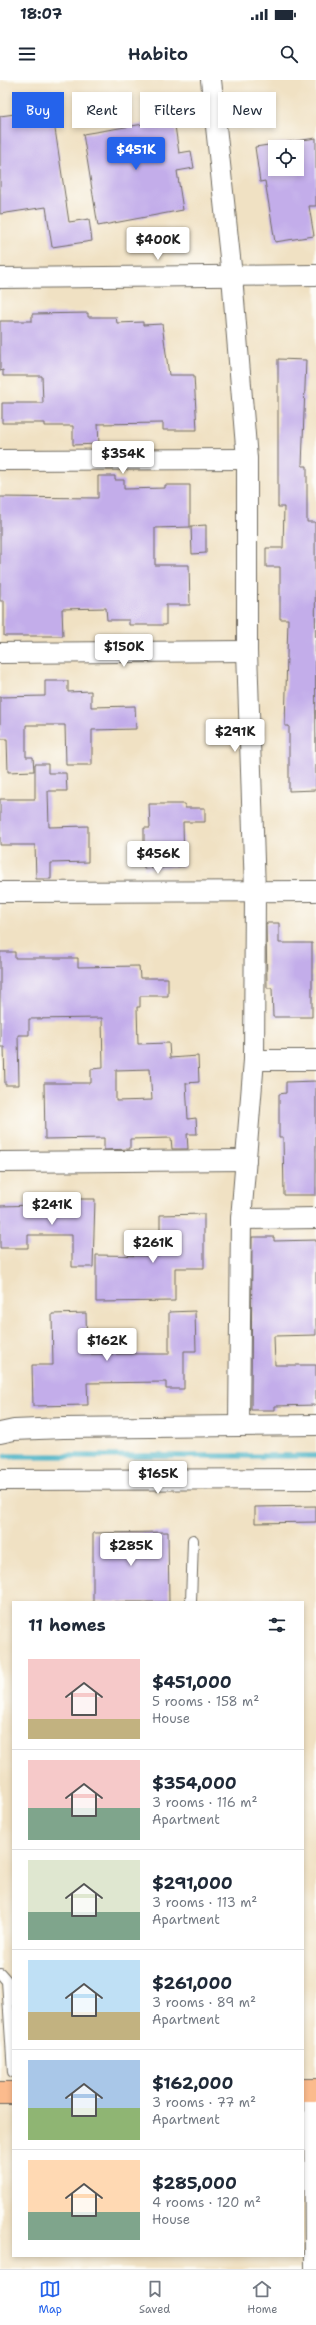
<!DOCTYPE html>
<html lang="en">
<head>
<meta charset="utf-8">
<style>
	:root { --surface:#fff; --page:#f2f2f3; --text:#1f2937; --muted:#747a83; --line:#e0e1e3; --accent:#2563eb }
	body { margin:0; font-family:"Shantell Sans",sans-serif; background:var(--page); color:var(--text); height:100vh; display:flex; flex-direction:column; font-size:15px; white-space:nowrap }
	* { box-sizing:border-box; margin:0 }
	p { font-size:13px; color:var(--muted) }
	.icon { flex:none; width:22px; height:22px; fill:none; stroke:currentColor; stroke-width:2; stroke-linecap:round; stroke-linejoin:round }
	.map { position:relative; flex:1; overflow:hidden }
	.drawer { position:absolute; left:12px; top:1521px; width:292px; height:656px; display:flex; flex-direction:column; background:var(--surface); border-radius:0px; box-shadow:0 2px 6px #0003 }
	.drawer>* { flex:none }
	.hud { position:absolute; left:12px; top:12px; width:292px; height:36px; display:flex; gap:8px }
	.tools { position:absolute; left:268px; top:60px; display:grid; gap:8px }
	.tools a { display:grid; place-items:center; width:36px; height:36px; border-radius:0px; background:var(--surface); box-shadow:0 2px 6px #0003; font-size:20px }
	.price { position:absolute; translate:-50% -34px; padding:0 9px; border-radius:4px; background:#fff; color:#222; font-size:13px; line-height:26px; filter:drop-shadow(0 1px 2px #0008) }
	.price::after { content:''; position:absolute; left:50%; top:24px; width:12px; height:9px; margin-left:-6px; background:inherit; clip-path:polygon(0 0,100% 0,50% 100%) }
	.price.active { background:var(--accent); color:#fff }
	ul { padding:0; list-style:none }
	li { display:flex; align-items:center; gap:12px; height:100px; padding:0 16px }
	li+li { border-top:1px solid var(--line) }
	li span { display:grid; place-items:center; flex:none; width:112px; height:80px; border-radius:0px; color:#555 }
	li>.icon { margin-inline-start:auto }
	span .icon { width:48px; height:48px; fill:#fffc; stroke-width:1 }
	li b { font-size:17px }
	h2 { display:flex; justify-content:space-between; align-items:center; height:48px; padding:0 16px; font-size:17px }
	.pill { padding:0 14px; border-radius:0px; background:var(--surface); box-shadow:0 2px 6px #0003; font-size:14px; line-height:36px }
	.pill.active { background:var(--accent); color:#fff }
	.status { display:flex; justify-content:space-between; align-items:center; height:28px; padding:0 20px; background:var(--surface); direction:ltr }
	.status svg { height:11px; fill:currentColor }
	header { display:flex; justify-content:space-between; align-items:center; height:52px; padding:0 16px; background:var(--surface); font-size:18px; font-weight:600 }
	.tabs { display:flex; justify-content:space-around; align-items:center; height:56px; border-top:1px solid var(--line); background:var(--surface); font-size:11px; color:var(--muted) }
	.tabs a { display:grid; justify-items:center; gap:2px }
	.tabs .active { color:var(--accent) }
	.map>svg:first-child { display:block }
</style>
</head>
<body>
<div class="status"><b>18:07</b><svg viewBox="0 0 49 12"><path d="M0 12V9h3v3zM5 12V6h3v6zM10 12V3h3v9zM15 12V0h3v12zM26 1h20v11H26zM47 4h2v5h-2z"/></svg></div>
<header><svg class="icon" aria-label="menu" viewBox="0 0 24 24"><path d="M4 6h16M4 12h16M4 18h16"/></svg>Habito<svg class="icon" aria-label="search" viewBox="0 0 24 24"><circle cx="10" cy="10" r="6"/><path d="M15 15l6 6"/></svg></header>
<div class="map">
<svg width="316" height="2189" viewBox="0 0 316 2189">
	<rect width="100%" height="100%" fill="#fdfcf7"/>
	<filter id="ink" filterUnits="userSpaceOnUse"><feTurbulence type="fractalNoise" baseFrequency=".025" numOctaves="2"/><feDisplacementMap in="SourceGraphic" scale="8" xChannelSelector="R" yChannelSelector="G"/><feConvolveMatrix kernelMatrix="1 2 1 2 8 2 1 2 1" color-interpolation-filters="sRGB"/></filter>
	<filter id="wash" filterUnits="userSpaceOnUse"><feTurbulence type="fractalNoise" baseFrequency=".012" numOctaves="4" result="noise"/><feDisplacementMap in="SourceGraphic" scale="16" xChannelSelector="R" yChannelSelector="G"/><feGaussianBlur stdDeviation="0.9" result="paint"/><feColorMatrix in="noise" values="0 0 0 0 0 0 0 0 0 0 0 0 0 0 0 0 0 1.4 0 .05"/><feComposite in="paint" operator="in"/></filter>
	<g filter="url(#wash)">
		<rect width="100%" height="100%" fill="#f0e1c3"/>
		<g fill="none" stroke-linecap="round" stroke-linejoin="round">
			<path stroke="#46b1c4" stroke-width="5.5" d="M5,1376h311"/>
		</g>
		<g id="blocks">
			<g fill="#c3adea" fill-rule="evenodd">
				<path d="M52,29l17,113 20,-3 3,22 -40,6 -6,-40 -46,7v-98z"/>
				<path d="M174,39l5,34 12,-2 3,17 -17,3 6,39 -85,16 -15,-92z"/>
				<path d="M316,58v68h-7l5,30 -39,6 -10,-61 -5,1 -5,-35zM275,67h22v22h-22z"/>
				<path d="M88,233v4h28l1,6 26,-1v3l19,-1 7,51h25l3,55h-34v-7l-65,1 1,20 -26,1v-19h-28v-3h-43v-20h41l-1,-27h-39v-6l-3,1v-50h32v-7z"/>
				<path d="M278,279l28,1 -4,106h5v56h8l1,268 -27,1v-65h-4l3,-107h-8v-52h-14v-19h17l1,-41h-6z"/>
				<path d="M98,396h17v4h9v9l41,-1v-3h25v42l-35,1v37h34l1,40h-24v20h-37v-5h-22l-1,-12 -44,1 1,27h-59v-35h-4v-104l98,1z"/>
				<path d="M206,445v28l-14,1 -1,-28z"/>
				<path d="M45,601h23v11l23,-1v16l44,-1 1,23 -44,1v35h-26l-1,-40h-39v32h7l1,14 -26,1 -1,-33h-7v-42l45,-1z"/>
				<path d="M35,684h13v9h18l1,18h-19l1,36 39,-1v36l-37,1v16h-15l-1,-34h-35v-46h35z"/>
				<path d="M149,724h36v4h20v14h-22l1,44 -40,3v-41h6z"/>
				<path d="M266,843h13v20h33v74h-39l-1,-29h-5z"/>
				<path d="M0,872h15v6h63v9l61,-1 1,12h28v18h-28v11h-3l1,37 31,-1 1,15 28,-2 1,26 -13,1 2,36 8,-1 1,16h-10l1,15h-16l-1,-11 -41,1v10l-26,1v-12l-59,1 -1,-56h47v-14l12,-1 -1,-50 -73,1v16h-11l1,50h-14l-1,-38h-4zM150,989l2,31 -36,1v-31z"/>
				<path d="M316,1001v114h-32l-1,-58h-4v-43l7,-1v-11z"/>
				<path d="M40,1119h55l-2,68h-21v-32h-44v13h-28v-42l40,-1z"/>
				<path d="M204,1134v54h-29v33l-79,1v-47l64,1v-41z"/>
				<path d="M252,1157h22v4l42,-1v95l-42,1 1,29h41v40l-41,1v4h-24z"/>
				<path d="M195,1231l1,40h-12v38h-18v-7l-79,1 1,22 -55,1 -1,-41h21l-1,-51 34,-1 1,41h82v-42z"/>
				<path d="M316,1426v16l-61,1v-16z"/>
				<path d="M168,1452l1,70h-76v-69z"/>
			</g>
		</g>
	</g>
	<g filter="url(#ink)">
		<use href="#blocks" fill-opacity="0" stroke="#706b60" stroke-width="1"/>
		<g fill="none" stroke-linecap="round" stroke-linejoin="round">
			<defs>
				<g id="service">
					<path d="M191,1522l2,-62"/>
					<path d="M0,1893l7,8 6,91"/>
				</g>
				<g id="minor">
					<path d="M211,0l21,196 15,183v192l8,240 -1,169 -13,159 -2,206"/>
					<path d="M0,198l316,-3"/>
					<path d="M0,380l247,-1"/>
					<path d="M0,573l247,-2"/>
					<path d="M0,812l316,-1"/>
					<path d="M254,980h62"/>
					<path d="M0,1082l246,-2"/>
					<path d="M241,1139l75,-1"/>
					<path d="M0,1353l14,-3 49,-2 253,-3"/>
					<path d="M0,1400l316,-1"/>
					<path d="M314,2010l1,179"/>
				</g>
				<g id="primary">
					<path d="M303,2010h13"/>
					<path d="M0,2013h13"/>
				</g>
			</defs>
			<use href="#service" stroke="#706b60" stroke-width="12"/>
			<use href="#minor" stroke="#706b60" stroke-width="22"/>
			<use href="#primary" stroke="#706b60" stroke-width="24"/>
			<use href="#service" stroke="#fff" stroke-width="10"/>
			<use href="#minor" stroke="#fff" stroke-width="20"/>
			<use href="#primary" stroke="#fbbb8d" stroke-width="22"/>
		</g>
	</g>
</svg>
<div class="tools">
<a><svg class="icon" aria-label="locate" viewBox="0 0 24 24"><circle cx="12" cy="12" r="6"/><path d="M12 2v4M12 18v4M2 12h4M18 12h4"/></svg></a>
</div>
<b class="price active" style="left:136px;top:91px">$451K</b>
<b class="price" style="left:158px;top:181px">$400K</b>
<b class="price" style="left:123px;top:395px">$354K</b>
<b class="price" style="left:124px;top:588px">$150K</b>
<b class="price" style="left:235px;top:673px">$291K</b>
<b class="price" style="left:158px;top:795px">$456K</b>
<b class="price" style="left:52px;top:1146px">$241K</b>
<b class="price" style="left:153px;top:1184px">$261K</b>
<b class="price" style="left:107px;top:1282px">$162K</b>
<b class="price" style="left:158px;top:1415px">$165K</b>
<b class="price" style="left:131px;top:1487px">$285K</b>
<div class="hud">
<a class="pill active">Buy</a>
<a class="pill">Rent</a>
<a class="pill">Filters</a>
<a class="pill">New</a>
</div>
<section class="drawer">
<h2>11 homes<svg class="icon" aria-label="filters" viewBox="0 0 24 24"><path d="M4 7h16M4 17h16"/><circle cx="9" cy="7" r="2"/><circle cx="15" cy="17" r="2"/></svg></h2>
<ul>
<li><span style="background:linear-gradient(#f6c9c9 75%,#c2b280 0)"><svg class="icon" aria-label="home" viewBox="0 0 24 24"><path d="M3 11l9-7 9 7M6 9v11h12V9"/></svg></span><div><b>$451,000</b><p>5 rooms · 158 m²</p><p>House</p></div></li>
<li><span style="background:linear-gradient(#f6c9c9 60%,#7fa58c 0)"><svg class="icon" aria-label="home" viewBox="0 0 24 24"><path d="M3 11l9-7 9 7M6 9v11h12V9"/></svg></span><div><b>$354,000</b><p>3 rooms · 116 m²</p><p>Apartment</p></div></li>
<li><span style="background:linear-gradient(#dfe7d0 65%,#7fa58c 0)"><svg class="icon" aria-label="home" viewBox="0 0 24 24"><path d="M3 11l9-7 9 7M6 9v11h12V9"/></svg></span><div><b>$291,000</b><p>3 rooms · 113 m²</p><p>Apartment</p></div></li>
<li><span style="background:linear-gradient(#bfe0f5 65%,#c2b280 0)"><svg class="icon" aria-label="home" viewBox="0 0 24 24"><path d="M3 11l9-7 9 7M6 9v11h12V9"/></svg></span><div><b>$261,000</b><p>3 rooms · 89 m²</p><p>Apartment</p></div></li>
<li><span style="background:linear-gradient(#a9c7e8 60%,#8fb573 0)"><svg class="icon" aria-label="home" viewBox="0 0 24 24"><path d="M3 11l9-7 9 7M6 9v11h12V9"/></svg></span><div><b>$162,000</b><p>3 rooms · 77 m²</p><p>Apartment</p></div></li>
<li><span style="background:linear-gradient(#ffd9b3 65%,#7fa58c 0)"><svg class="icon" aria-label="home" viewBox="0 0 24 24"><path d="M3 11l9-7 9 7M6 9v11h12V9"/></svg></span><div><b>$285,000</b><p>4 rooms · 120 m²</p><p>House</p></div></li>
</ul>
</section>
</div>
<nav class="tabs">
<a class="active"><svg class="icon" aria-label="map" viewBox="0 0 24 24"><path d="M3 6l6-2 6 2 6-2v14l-6 2-6-2-6 2zM9 4v14M15 6v14"/></svg>Map</a>
<a><svg class="icon" aria-label="saved" viewBox="0 0 24 24"><path d="M7 4h10v16l-5-4-5 4z"/></svg>Saved</a>
<a><svg class="icon" aria-label="home" viewBox="0 0 24 24"><path d="M3 11l9-7 9 7M6 9v11h12V9"/></svg>Home</a>
</nav>
</body>
</html>
